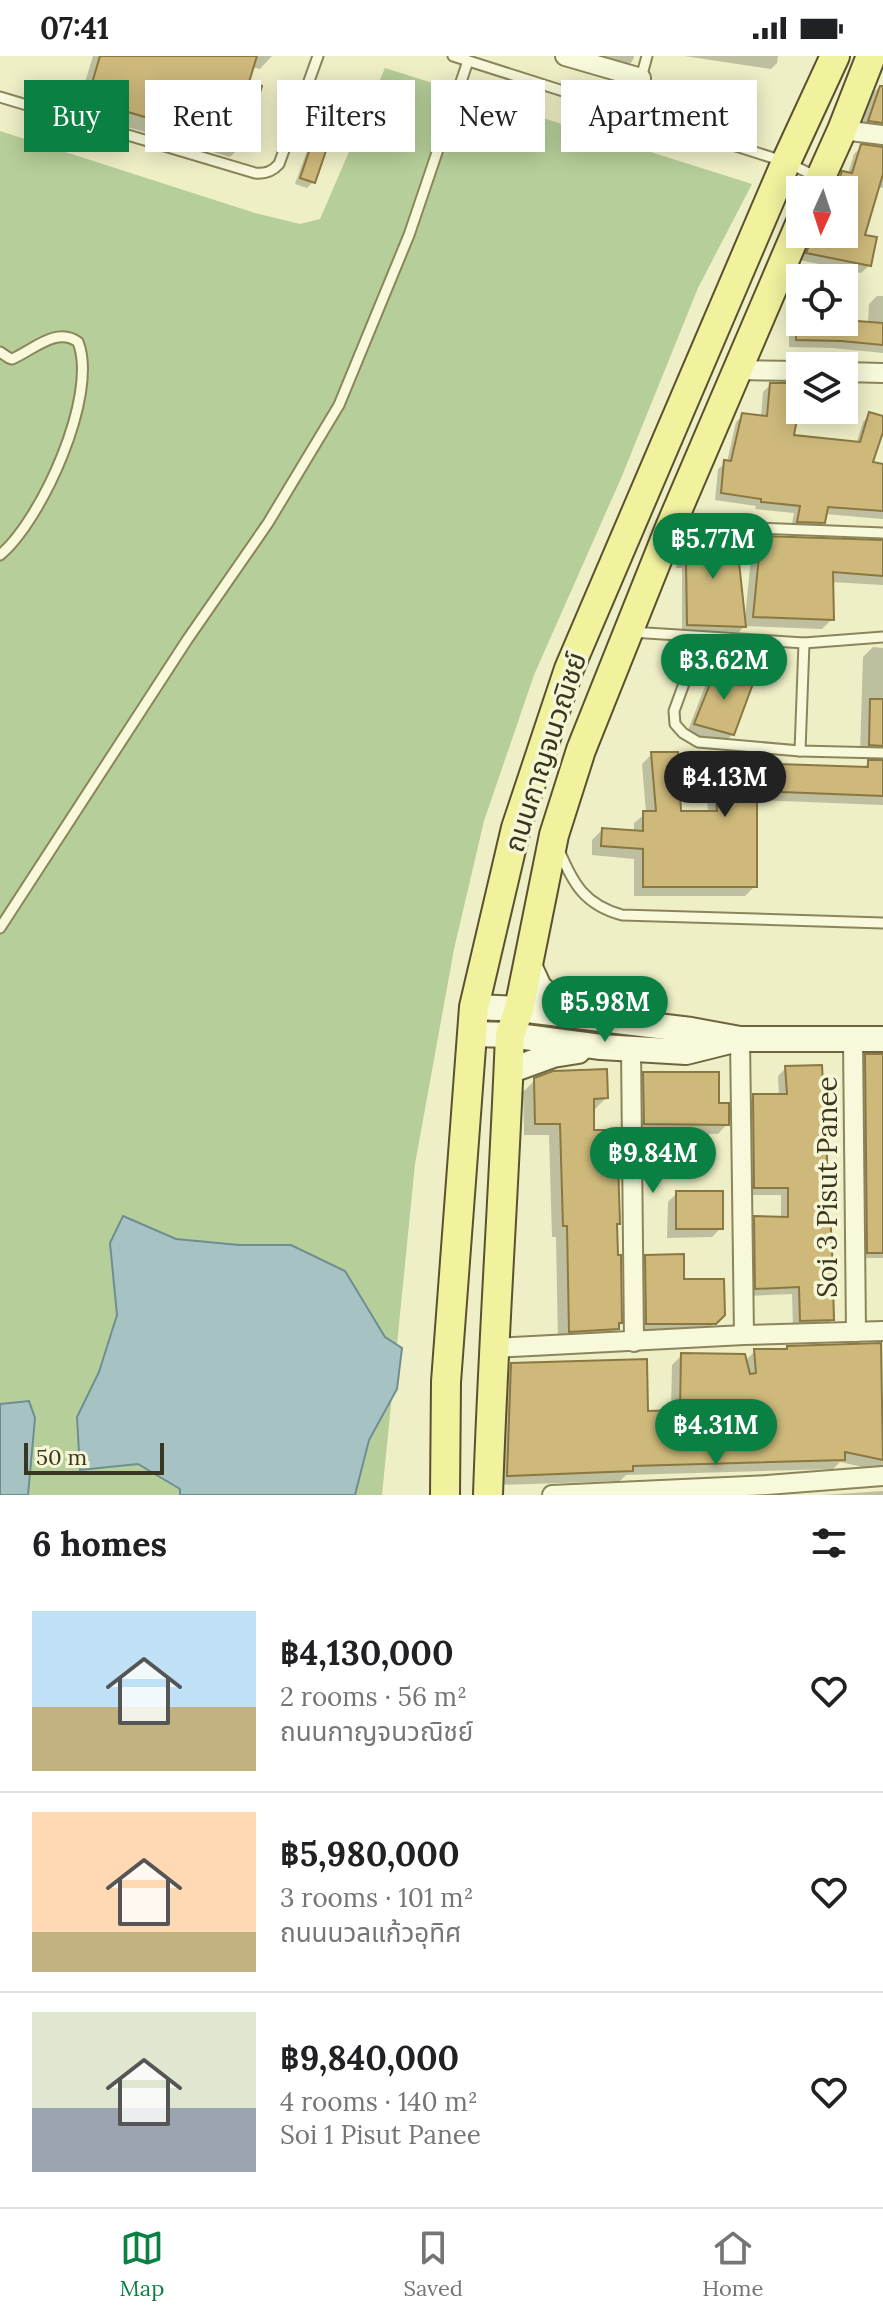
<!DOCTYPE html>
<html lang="en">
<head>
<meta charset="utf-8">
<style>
	:root { --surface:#fff; --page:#f2f2f2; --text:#202124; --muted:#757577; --line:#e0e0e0; --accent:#0b8043 }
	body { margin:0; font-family:Lora,"Noto Sans Thai",serif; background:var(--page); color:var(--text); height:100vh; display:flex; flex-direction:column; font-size:30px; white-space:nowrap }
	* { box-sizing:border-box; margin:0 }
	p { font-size:26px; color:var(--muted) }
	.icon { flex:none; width:44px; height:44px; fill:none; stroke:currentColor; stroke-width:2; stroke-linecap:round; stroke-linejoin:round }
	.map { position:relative; height:1439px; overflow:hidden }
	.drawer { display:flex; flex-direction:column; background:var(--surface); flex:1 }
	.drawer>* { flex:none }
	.guide { position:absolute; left:24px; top:24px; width:836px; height:72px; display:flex; gap:16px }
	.needle { width:52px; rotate:183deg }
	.tools { position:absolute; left:786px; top:120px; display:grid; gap:16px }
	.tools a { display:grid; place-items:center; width:72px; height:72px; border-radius:0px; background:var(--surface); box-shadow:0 4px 20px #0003; font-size:40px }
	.scale { position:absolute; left:24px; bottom:20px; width:140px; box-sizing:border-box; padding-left:8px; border:4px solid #3b361f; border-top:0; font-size:22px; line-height:28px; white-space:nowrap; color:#3b361f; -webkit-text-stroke:6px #f5f6d6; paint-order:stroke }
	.price { position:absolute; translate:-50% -68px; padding:0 18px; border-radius:28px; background:var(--accent); color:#fff; font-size:26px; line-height:52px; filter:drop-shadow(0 2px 4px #0008) }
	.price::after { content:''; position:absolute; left:50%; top:48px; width:24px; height:18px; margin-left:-12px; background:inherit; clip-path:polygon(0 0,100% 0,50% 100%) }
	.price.current { background:#222; color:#fff }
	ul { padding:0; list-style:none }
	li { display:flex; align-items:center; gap:24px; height:200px; padding:0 32px }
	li+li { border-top:2px solid var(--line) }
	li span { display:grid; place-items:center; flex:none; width:224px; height:160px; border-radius:0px; color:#555 }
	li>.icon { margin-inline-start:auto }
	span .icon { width:96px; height:96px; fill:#fffc; stroke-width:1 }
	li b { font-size:34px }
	h2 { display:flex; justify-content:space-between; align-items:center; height:96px; padding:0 32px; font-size:34px }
	.pill { padding:0 28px; border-radius:0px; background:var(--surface); box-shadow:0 4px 20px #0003; font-size:28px; line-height:72px }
	.pill.current { background:var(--accent); color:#fff }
	.status { display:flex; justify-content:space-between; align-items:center; height:56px; padding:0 40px; background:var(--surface); direction:ltr }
	.status svg { height:22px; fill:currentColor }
	.menu { display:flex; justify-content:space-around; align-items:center; height:112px; border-top:2px solid var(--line); background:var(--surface); font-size:22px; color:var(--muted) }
	.menu a { display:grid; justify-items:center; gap:4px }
	.menu .current { color:var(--accent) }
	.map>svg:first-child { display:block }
</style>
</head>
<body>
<div class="status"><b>07:41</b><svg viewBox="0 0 49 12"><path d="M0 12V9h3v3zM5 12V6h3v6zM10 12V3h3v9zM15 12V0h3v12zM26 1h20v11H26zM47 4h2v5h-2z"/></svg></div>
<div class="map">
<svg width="883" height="1439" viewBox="0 0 883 1439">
	<rect width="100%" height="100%" fill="#eeefc6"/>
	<path fill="#b6ce99" d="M385,12l367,116 -54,104 -76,188 -88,199 -50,146 -30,128 -39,215 -33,331h-382v-1364l255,82 45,11 20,-5z"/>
	<g fill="#a7c2c3" stroke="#6e8e92" stroke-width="2">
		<path d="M123,1160l53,23 63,6h52l54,26 40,66 17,11 -5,41 -28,51 -14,55h-175v-6l-42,-25 -58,6 -3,-53 22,-45 18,-57 -7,-72z"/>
		<path d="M29,1345l6,17 -7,77h-28v-91z"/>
	</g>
	<g fill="#0003">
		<path d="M93,0h179l-12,13 -8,-2 -5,17 -5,61 -12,12 -154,-45z"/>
		<path d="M579,0h55l-1,4 -7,8z"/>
		<path d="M684,0h94l-1,7 -6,6z"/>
		<path d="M695,29l46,41 -9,9 -48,-13 1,-27z"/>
		<path d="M881,29h2v48l-22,-7 12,-33z"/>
		<path d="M313,89v37l-6,6 -12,-4 12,-33z"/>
		<path d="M862,91l21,2v39l-6,-1 -15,49 7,30 -8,7 -61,-13 10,-26h34v-44h-12l3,-9 8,-8 5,1 6,-20z"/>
		<path d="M797,236h3v30l68,2 1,-20 8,-8h6v57l-51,-5 -43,-1v-47z"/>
		<path d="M770,329l19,35 2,17 65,7 7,-22 7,-7 13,3v8l-12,38 12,2v53l-58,-5 -2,8 -7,8 -25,-1 3,-16 -39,-4 1,-3 -41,-6 3,-31 9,-7 9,-40 7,-7 18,2 2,-25z"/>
		<path d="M688,479l55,83h2l7,-70 10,-10 121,4v43l-52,-3 1,37 -10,10 -78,-3 -5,6 -57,-2v-62h-6l6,-27z"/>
		<path d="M873,591l10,1v157l-128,-5v86l-10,10h-111v-37l-42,-4v-15l10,-10 32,3v-10l12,-10 -4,-49 10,-10 27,59h29l-3,-39 10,-10 147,5 7,-7h11l-2,-6 -18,-2 3,-97z"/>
		<path d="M716,615l17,63 -10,9 -36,-10 20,-52z"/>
		<path d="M883,999v203h-21l-2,-196 6,-6z"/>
		<path d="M786,1012l40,148 6,104 -8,7 -31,1 -1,-34 -44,2 -1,-70 8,-8h26v-23h-34l-1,-91 8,-8h25l-1,-20z"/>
		<path d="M644,1018l73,31 10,19 -9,10 -83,-1v-49z"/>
		<path d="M535,1024l71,18 -12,12 -2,22 26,91 -3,3 5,96 -3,7 -12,11 -47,3 -2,-106h-4l-3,-102h-25l-1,-43z"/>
		<path d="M677,1137l44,35 -9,9 -45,1 1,-36z"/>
		<path d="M646,1201l36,24 41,33 -18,18h-67l-1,-67z"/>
		<path d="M788,1292l95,49v68l-7,5 -36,-8 -7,7 -207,6 -6,6 -122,4 3,-110 10,-10 135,48 25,-1 1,-47 10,-10 63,6 10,-10h29z"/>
		<path d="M883,1435v4h-61z"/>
	</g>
	<g fill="#ceb97b" stroke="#8b7741" stroke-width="2">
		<path d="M100,0h157l-8,26 13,4 -18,60 -157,-46z"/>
		<path d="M694,27l57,16 -8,28 -50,-14z"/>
		<path d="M880,30h3v37l-15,-2z"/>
		<path d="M312,87l15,5 -12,35 -15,-5z"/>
		<path d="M861,88l22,3v27l-18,61 12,2 -6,29 -65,-13 8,-19h30v-44h-9l7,-19 10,2z"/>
		<path d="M844,264l39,3v22l-42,-4 -45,-1v-18h48z"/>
		<path d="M770,327h25l-4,35 6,1 -3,16 66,7 9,-30 14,4v16l-10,30 10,2v47l-55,-4 -3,16 -28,-1 3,-16 -39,-4v-3l-40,-6 3,-33 7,1 11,-48 25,3z"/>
		<path d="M687,477l49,2 10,92 -59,-2 -1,-62 -5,1z"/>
		<path d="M761,480l122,4v36l-50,-4 1,48 -81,-3z"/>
		<path d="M716,613l38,12 -20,54 -40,-11z"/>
		<path d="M870,643h13v47l-14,-1z"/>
		<path d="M651,696h27l3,59h36l-3,-49 154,5v-7h15v36l-126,-5v96h-114v-38l-42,-3 1,-18 41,3v-20h13z"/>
		<path d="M865,998h18v199h-16z"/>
		<path d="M822,1009l2,39h2l2,110h2l2,33 2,73 -34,1 -1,-34 -44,2 -1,-73 34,1v-29h-34l-1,-94h34l-2,-28z"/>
		<path d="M607,1013l1,29 -14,1v31h23l3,94h-3l1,31h3l1,68h-3v6l-50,3 -2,-106h-4l-3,-102h-25l-1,-46 19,-7z"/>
		<path d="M643,1016h76v31h10v22l-85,-1z"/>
		<rect x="676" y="1135" width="47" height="38"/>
		<path d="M684,1198v25h40l1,36 -9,9h-70l-1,-69z"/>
		<path d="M881,1287l2,117 -38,-8v8l-212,6v5l-126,5 4,-113 136,-4 1,52 32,-1 1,-57 64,1 5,20 6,-1 -2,-24h33v-3z"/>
	</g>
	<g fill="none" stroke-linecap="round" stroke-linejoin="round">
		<defs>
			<g id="lane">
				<path d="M453,0l333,106 31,15"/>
				<path d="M641,22l6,-22"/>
				<path d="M0,41l255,76c10,1 17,-1 24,-9l39,-108"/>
				<path d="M0,296l9,6 3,1c21,-9 45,-33 66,-17 21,53 -37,179 -78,213"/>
				<path d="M675,469l208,8"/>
				<path d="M631,576l173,11 79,-6"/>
				<path d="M701,581l-27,74 1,13 8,9 15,9 102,9 83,2"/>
				<path d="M800,695l4,-108"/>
				<path d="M559,794c14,34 26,55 63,65l261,8"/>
				<path d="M0,872l187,-288 81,-117 71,-118 70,-170 59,-174"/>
			</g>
			<g id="street">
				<path d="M565,0l76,22"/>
				<path d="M842,74l41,5"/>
				<path d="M737,314l63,1"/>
				<path d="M844,316l39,1"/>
				<path d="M740,983l4,296"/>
				<path d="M853,985l3,291"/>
				<path d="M631,993l3,293"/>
				<path d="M493,1292l251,-13 139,-4"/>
				<path d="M552,1439l215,-10 116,-9"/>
			</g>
			<g id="secondary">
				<path d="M528,907l11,24 31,29"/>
				<path d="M474,951l45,2 172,21 49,9h143"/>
				<path d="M474,978l36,1 91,12 85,5 44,-11"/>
				<path d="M509,1015l44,-16 25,-4"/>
			</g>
			<g id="primary">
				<path d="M815,134l27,-60 29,-74"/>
				<path d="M445,1439l1,-113 28,-375 42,-179 53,-159 217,-507 49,-106"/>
				<path d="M488,1439c5,-153 16,-306 22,-460l9,-26 35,-174 27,-85 90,-225 129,-301"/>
			</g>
		</defs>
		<use href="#lane" stroke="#8b855b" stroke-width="13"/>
		<use href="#street" stroke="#8b855b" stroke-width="22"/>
		<use href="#secondary" stroke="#6d653e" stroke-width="28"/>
		<use href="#primary" stroke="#59512f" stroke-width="32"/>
		<use href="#lane" stroke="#f8f9da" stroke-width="9"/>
		<use href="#street" stroke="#f8f9da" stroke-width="18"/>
		<use href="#secondary" stroke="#f8f9da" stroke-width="24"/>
		<use href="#primary" stroke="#f0f29e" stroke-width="28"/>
	</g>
	<g text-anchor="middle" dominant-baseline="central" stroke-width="7" stroke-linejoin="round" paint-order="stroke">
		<g font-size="28" fill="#3b361f" stroke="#f5f6d6">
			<text transform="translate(545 696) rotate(-72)">ถนนกาญจนวณิชย์</text>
			<text transform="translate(827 1131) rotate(-90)">Soi 3 Pisut Panee</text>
		</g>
	</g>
</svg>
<div class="tools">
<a><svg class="needle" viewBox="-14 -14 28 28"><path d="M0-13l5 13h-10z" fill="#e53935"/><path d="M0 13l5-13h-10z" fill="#757577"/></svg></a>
<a><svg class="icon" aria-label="locate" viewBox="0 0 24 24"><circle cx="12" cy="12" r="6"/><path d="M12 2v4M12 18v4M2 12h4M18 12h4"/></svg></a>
<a><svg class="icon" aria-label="layers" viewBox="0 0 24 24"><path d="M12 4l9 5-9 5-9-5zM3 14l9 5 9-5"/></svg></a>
</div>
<div class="scale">50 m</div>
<b class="price" style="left:713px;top:525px">฿5.77M</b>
<b class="price" style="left:724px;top:646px">฿3.62M</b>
<b class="price current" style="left:725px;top:763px">฿4.13M</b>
<b class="price" style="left:605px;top:988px">฿5.98M</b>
<b class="price" style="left:653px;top:1139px">฿9.84M</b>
<b class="price" style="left:716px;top:1411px">฿4.31M</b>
<div class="guide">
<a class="pill current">Buy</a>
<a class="pill">Rent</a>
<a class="pill">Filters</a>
<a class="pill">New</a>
<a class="pill">Apartment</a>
</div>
</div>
<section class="drawer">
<h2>6 homes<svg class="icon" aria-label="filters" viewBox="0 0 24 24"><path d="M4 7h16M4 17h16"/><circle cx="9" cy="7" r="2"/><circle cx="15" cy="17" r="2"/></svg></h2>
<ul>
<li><span style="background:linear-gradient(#bfe0f5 60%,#c2b280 0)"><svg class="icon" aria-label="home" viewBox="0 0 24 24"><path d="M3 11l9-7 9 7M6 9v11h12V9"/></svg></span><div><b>฿4,130,000</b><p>2 rooms · 56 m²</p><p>ถนนกาญจนวณิชย์</p></div><svg class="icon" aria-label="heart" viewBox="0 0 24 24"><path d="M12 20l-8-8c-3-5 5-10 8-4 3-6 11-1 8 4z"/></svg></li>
<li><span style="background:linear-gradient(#ffd9b3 75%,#c2b280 0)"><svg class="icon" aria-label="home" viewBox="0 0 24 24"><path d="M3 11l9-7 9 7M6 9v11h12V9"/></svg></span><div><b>฿5,980,000</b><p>3 rooms · 101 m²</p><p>ถนนนวลแก้วอุทิศ</p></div><svg class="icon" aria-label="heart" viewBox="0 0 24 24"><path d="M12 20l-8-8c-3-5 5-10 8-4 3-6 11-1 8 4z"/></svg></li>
<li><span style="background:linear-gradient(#dfe7d0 60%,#9aa5b1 0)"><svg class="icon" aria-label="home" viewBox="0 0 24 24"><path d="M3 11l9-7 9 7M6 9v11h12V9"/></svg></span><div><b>฿9,840,000</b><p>4 rooms · 140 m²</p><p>Soi 1 Pisut Panee</p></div><svg class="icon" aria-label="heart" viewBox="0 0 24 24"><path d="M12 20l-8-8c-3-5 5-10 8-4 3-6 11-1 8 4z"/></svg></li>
</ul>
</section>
<nav class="menu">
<a class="current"><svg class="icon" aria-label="map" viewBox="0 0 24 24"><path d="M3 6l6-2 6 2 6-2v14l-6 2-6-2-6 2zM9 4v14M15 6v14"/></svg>Map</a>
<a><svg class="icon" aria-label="saved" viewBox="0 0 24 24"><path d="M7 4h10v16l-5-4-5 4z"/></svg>Saved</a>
<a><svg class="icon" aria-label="home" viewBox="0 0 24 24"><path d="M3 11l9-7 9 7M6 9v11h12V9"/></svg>Home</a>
</nav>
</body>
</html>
